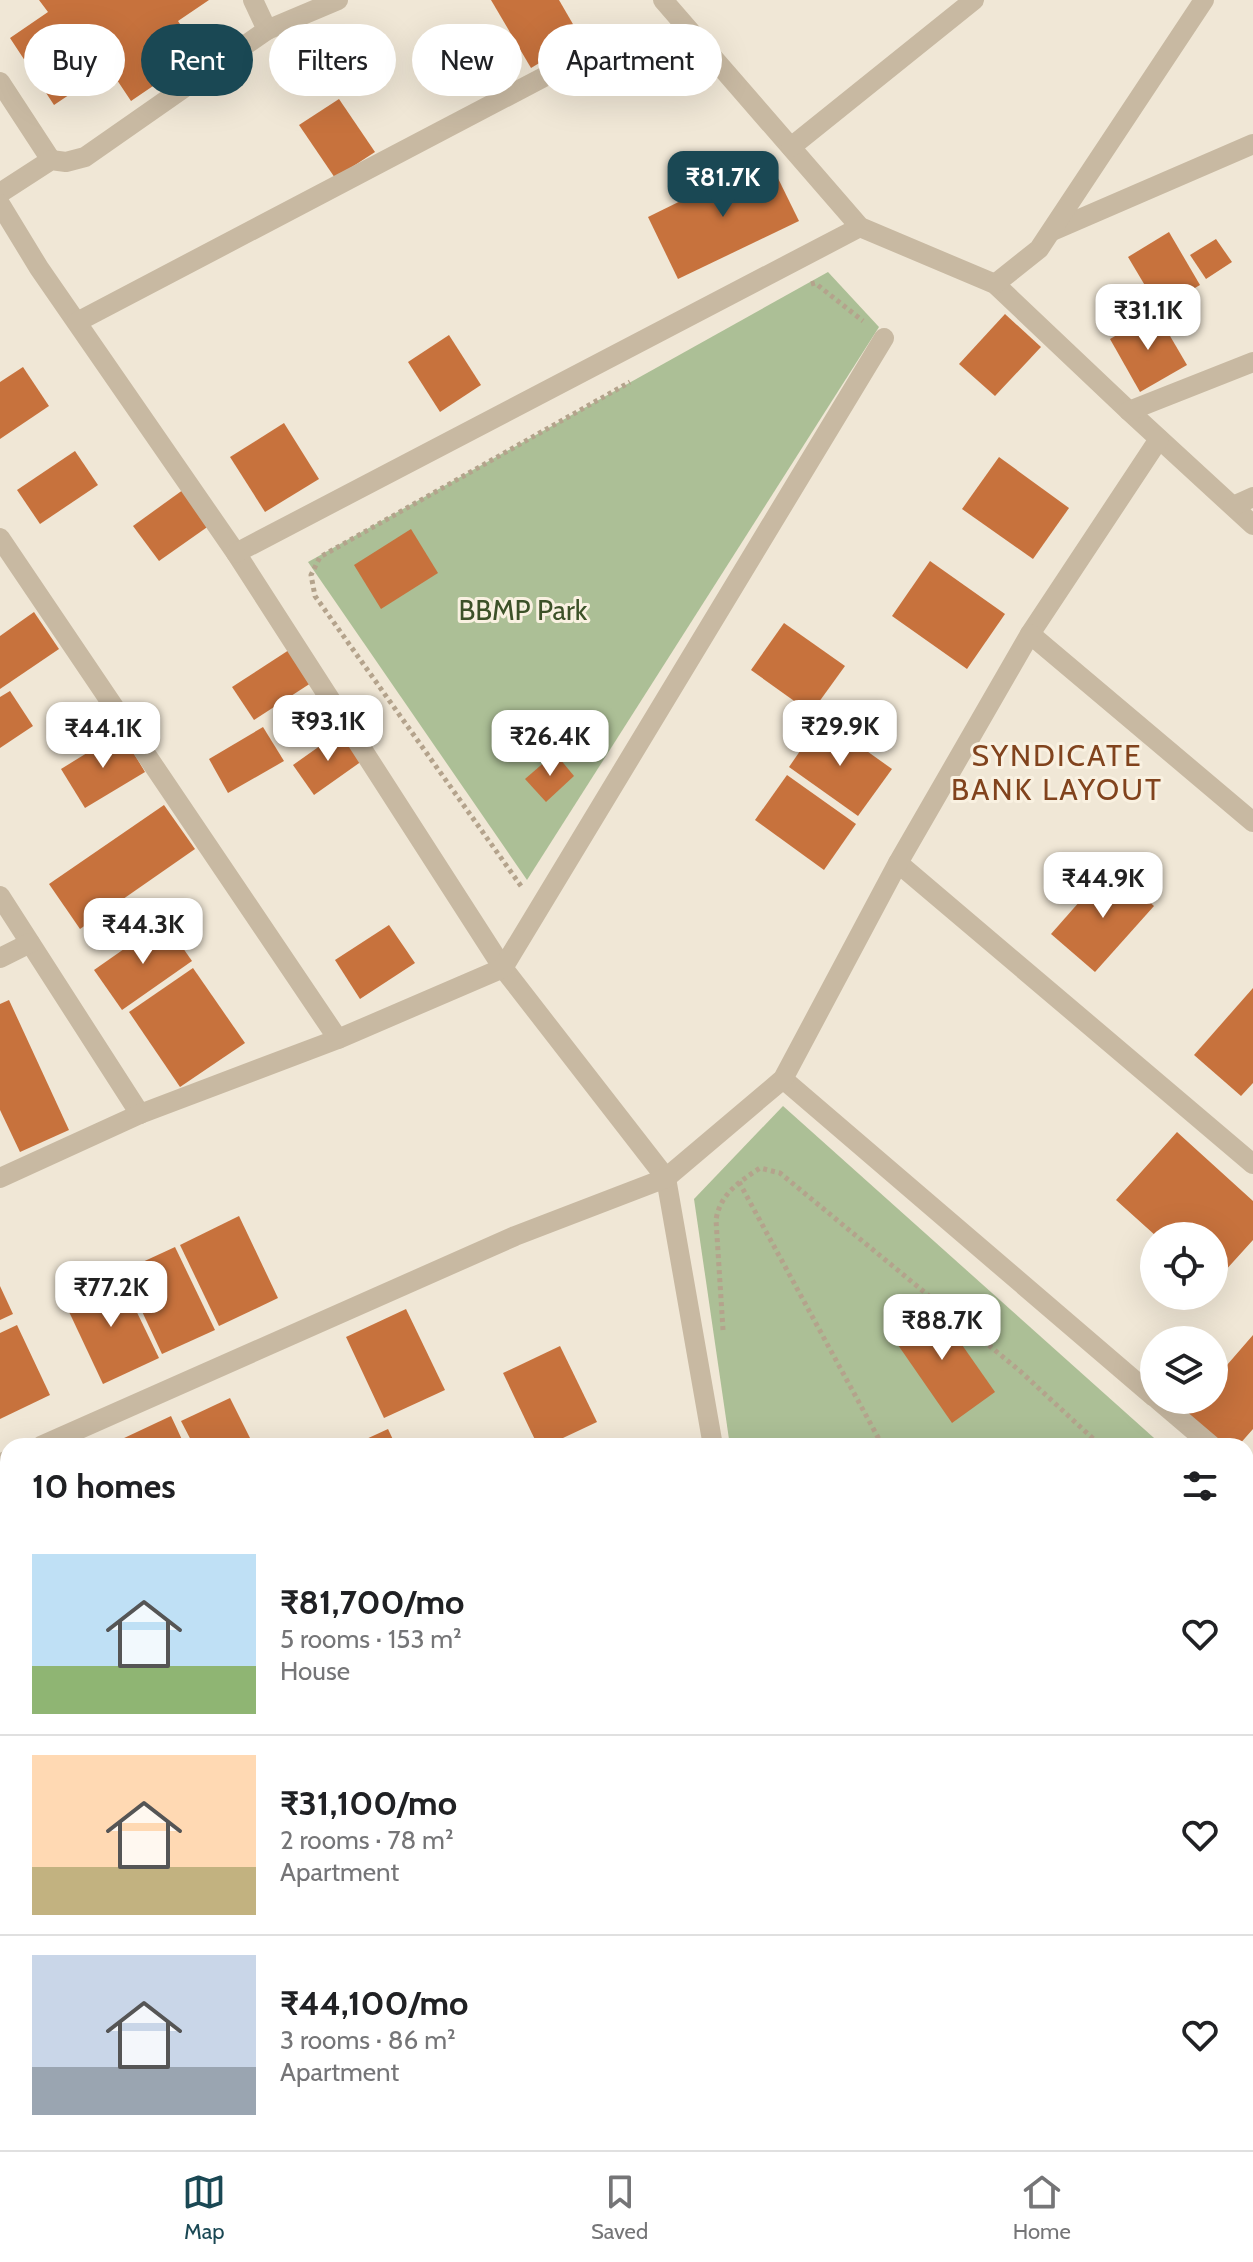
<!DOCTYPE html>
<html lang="en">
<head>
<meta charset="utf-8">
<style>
	:root { --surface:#fff; --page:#f6f6f6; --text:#202124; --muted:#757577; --line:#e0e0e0; --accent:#1a4854 }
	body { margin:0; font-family:Cabin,sans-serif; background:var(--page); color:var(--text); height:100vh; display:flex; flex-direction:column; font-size:30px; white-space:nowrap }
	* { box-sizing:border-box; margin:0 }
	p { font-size:26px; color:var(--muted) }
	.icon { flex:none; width:44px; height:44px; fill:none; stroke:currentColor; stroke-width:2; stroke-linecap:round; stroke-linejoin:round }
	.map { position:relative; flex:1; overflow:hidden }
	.panel { position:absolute; left:0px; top:1438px; width:1254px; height:712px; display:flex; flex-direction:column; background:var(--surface); border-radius:24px 24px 0 0; box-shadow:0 8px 32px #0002 }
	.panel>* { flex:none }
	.top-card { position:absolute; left:24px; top:24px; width:800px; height:72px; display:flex; gap:16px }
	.fabs { position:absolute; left:1140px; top:1222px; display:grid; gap:16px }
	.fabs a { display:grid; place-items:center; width:88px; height:88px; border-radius:50%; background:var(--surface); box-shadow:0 8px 32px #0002; font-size:40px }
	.price { position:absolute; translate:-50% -68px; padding:0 18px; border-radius:16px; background:#fff; color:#222; font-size:26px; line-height:52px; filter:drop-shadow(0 2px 4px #0008) }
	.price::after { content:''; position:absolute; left:50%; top:48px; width:24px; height:18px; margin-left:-12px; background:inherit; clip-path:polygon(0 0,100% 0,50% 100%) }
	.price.active { background:var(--accent); color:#fff }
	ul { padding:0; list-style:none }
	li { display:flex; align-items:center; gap:24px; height:200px; padding:0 32px }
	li+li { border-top:2px solid var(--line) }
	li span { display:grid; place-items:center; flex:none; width:224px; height:160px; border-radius:0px; color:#555 }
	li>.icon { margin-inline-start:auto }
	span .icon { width:96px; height:96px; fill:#fffc; stroke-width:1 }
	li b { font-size:34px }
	h2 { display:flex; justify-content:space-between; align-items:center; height:96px; padding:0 32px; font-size:34px }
	.tag { padding:0 28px; border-radius:36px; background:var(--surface); box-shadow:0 8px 32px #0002; font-size:28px; line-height:72px }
	.tag.active { background:var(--accent); color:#fff }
	.tab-bar { display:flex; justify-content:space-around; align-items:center; height:112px; border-top:2px solid var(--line); background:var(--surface); font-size:22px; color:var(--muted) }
	.tab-bar a { display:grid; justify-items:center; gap:4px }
	.tab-bar .active { color:var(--accent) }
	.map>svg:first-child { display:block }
</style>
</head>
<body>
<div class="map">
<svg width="1253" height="2150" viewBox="0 0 1253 2150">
	<rect width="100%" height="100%" fill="#f0e7d6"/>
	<g fill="#acbf96">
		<path d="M828,272l51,55 -352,553 -219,-318z"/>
		<path d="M783,1106l380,340h-433l-36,-247z"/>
		<path d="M8,1771v209l-8,-34v-171z"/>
	</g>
	<g fill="#c7723d">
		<path d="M39,0h170l-31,21 22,33 -69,47 -22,-33 -55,37 -44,-67 38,-26z"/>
		<path d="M491,0h68l22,38 -50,30z"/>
		<path d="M339,99l36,53 -40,26 -36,-53z"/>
		<path d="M768,158l31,63 -121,58 -30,-62z"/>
		<path d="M1169,232l31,53 -41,24 -31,-52z"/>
		<path d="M1216,239l16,23 -26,17 -16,-24z"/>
		<path d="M1156,312l31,53 -47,27 -30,-53z"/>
		<path d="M1005,314l36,33 -46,49 -36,-32z"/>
		<path d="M449,335l32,50 -41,27 -32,-50z"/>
		<path d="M23,367l26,39 -49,33v-57z"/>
		<path d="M284,423l35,56 -54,33 -35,-55z"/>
		<path d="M75,451l23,34 -58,39 -23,-34z"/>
		<path d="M999,457l70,51 -36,51 -71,-50z"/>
		<path d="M187,487l26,36 -54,38 -26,-35z"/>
		<path d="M411,529l27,44 -57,36 -27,-44z"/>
		<path d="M930,561l75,53 -38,55 -75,-53z"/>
		<path d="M34,612l25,37 -59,40v-53z"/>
		<path d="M784,623l61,43 -34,47 -60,-43z"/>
		<path d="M289,650l22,33 -57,37 -22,-33z"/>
		<path d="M10,691l23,35 -33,22v-51z"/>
		<path d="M822,719l70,50 -34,47 -69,-49z"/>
		<path d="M263,727l21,34 -56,32 -19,-34z"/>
		<path d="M341,731l21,30 -48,34 -21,-30z"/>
		<path d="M121,732l24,40 -60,36 -24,-39z"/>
		<path d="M555,753l19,23 -28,26 -21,-23z"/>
		<path d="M787,775l69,49 -32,46 -69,-50z"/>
		<path d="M164,805l31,44 -115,80 -31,-45z"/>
		<path d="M1110,867l44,39 -59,66 -44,-38z"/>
		<path d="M164,921l28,40 -70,49 -28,-40z"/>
		<path d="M389,925l26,38 -55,36 -25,-39z"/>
		<path d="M193,968l52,75 -65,44 -51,-75z"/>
		<path d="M1253,988v95l-12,13 -47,-41z"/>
		<path d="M9,1000l60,130 -49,22 -20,-42v-106z"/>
		<path d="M1177,1132l76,69v39l-39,43v-47h-58l-40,-36z"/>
		<path d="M239,1216l39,82 -59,28 -39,-81z"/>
		<path d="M175,1247l40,83 -53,24 -39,-83z"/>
		<path d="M118,1273l41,85 -56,26 -40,-85z"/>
		<path d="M0,1286l13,28 -13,6z"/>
		<path d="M932,1302l63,90 -43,31 -63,-91z"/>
		<path d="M406,1309l39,81 -61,28 -38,-81z"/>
		<path d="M17,1325l33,70 -50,24v-86z"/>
		<path d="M1253,1335v94l-15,17h-14l-38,-33 11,-13h17v-20z"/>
		<path d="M560,1346l37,76 -51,24h-8l-35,-73z"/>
		<path d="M230,1398l24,48h-60l-13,-25z"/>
		<path d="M171,1416l14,30h-60l-3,-7z"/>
		<path d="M388,1429l8,17h-45z"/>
		<path d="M8,1490v100l-8,4v-100z"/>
		<path d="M0,1635l8,17v33l-8,4z"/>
		<path d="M1246,1727l7,15v30l-7,3z"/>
		<path d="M1253,2112v38h-13l-4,-8h10v-26z"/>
		<path d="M131,2142h69l1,8h-68z"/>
		<path d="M256,2142h68l2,8h-68z"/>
		<path d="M328,2142h59l1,8h-58z"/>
		<path d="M562,2142h89l1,8h-89z"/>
		<path d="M659,2142h70l2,8h-71z"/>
		<path d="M1172,2142h54l4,8h-72z"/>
	</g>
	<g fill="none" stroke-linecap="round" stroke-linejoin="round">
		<g stroke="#b4a38c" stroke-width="5" stroke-dasharray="4 4" stroke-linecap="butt">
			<path d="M811,284l4,-1 48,38"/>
			<path d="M521,886l-206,-290 -4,-21 9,-18 310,-175"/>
			<path d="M739,1182l141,259"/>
			<path d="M723,1330l-7,-110c4,-26 23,-38 44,-52l20,5 240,198 81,75"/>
			<path d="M0,1788l8,-3"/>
			<path d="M0,1914l8,-3"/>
			<path d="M0,1969l8,31"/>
		</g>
		<g stroke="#c8b9a2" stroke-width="20">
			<path d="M663,0l197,227 135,57 134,127 124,114"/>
			<path d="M267,30l71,-30"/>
			<path d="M0,82l51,78"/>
			<path d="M791,147l183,-147"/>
			<path d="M0,193l51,-33 15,2 19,-5 182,-127 -14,-30"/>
			<path d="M0,204l39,64 197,285 267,415 163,210 47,268"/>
			<path d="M1052,231l201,-87"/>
			<path d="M995,284l44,-35 165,-249"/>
			<path d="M77,322l526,-276"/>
			<path d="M1129,411l124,-49"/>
			<path d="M1233,506l20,-9"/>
			<path d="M0,538l338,501"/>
			<path d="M236,553l624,-326"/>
			<path d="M1030,634l129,-195"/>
			<path d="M898,863l355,301"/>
			<path d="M0,896l140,218"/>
			<path d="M0,958l30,-15"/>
			<path d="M783,1079l371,318"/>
			<path d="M0,1178l140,-64 198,-75 165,-71 381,-630"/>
			<path d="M1158,1400l54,46"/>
			<path d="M41,1446l474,-210 151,-58 117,-99 115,-216 132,-229 223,188"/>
			<path d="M0,1464l8,-4"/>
			<path d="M1246,1475l7,6"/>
			<path d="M1246,1614l7,-4"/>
			<path d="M0,1740l8,-3"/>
			<path d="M1246,1913l7,-3"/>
			<path d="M0,2080l8,24"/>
			<path d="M20,2142l3,8"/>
			<path d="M529,2142l1,8"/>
			<path d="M805,2142l1,8"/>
		</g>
	</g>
	<g text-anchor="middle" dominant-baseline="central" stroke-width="6" stroke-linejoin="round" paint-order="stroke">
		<g font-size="28" fill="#3c5128" stroke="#f9f1e1">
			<text x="523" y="610">BBMP Park</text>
		</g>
		<g font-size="30" letter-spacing="2" fill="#81431d" stroke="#f9f1e1">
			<text x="1057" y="755">SYNDICATE<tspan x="1057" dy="34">BANK LAYOUT</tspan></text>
		</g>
	</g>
</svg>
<div class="fabs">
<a><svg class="icon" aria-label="locate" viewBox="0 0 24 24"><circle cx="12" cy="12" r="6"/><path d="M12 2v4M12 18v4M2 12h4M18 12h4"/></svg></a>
<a><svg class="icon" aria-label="layers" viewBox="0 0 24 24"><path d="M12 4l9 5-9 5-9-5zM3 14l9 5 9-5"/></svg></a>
</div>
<b class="price active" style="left:723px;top:219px">₹81.7K</b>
<b class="price" style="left:1148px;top:352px">₹31.1K</b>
<b class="price" style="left:328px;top:763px">₹93.1K</b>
<b class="price" style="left:840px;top:768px">₹29.9K</b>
<b class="price" style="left:103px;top:770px">₹44.1K</b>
<b class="price" style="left:550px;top:778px">₹26.4K</b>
<b class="price" style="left:1103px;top:920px">₹44.9K</b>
<b class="price" style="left:143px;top:966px">₹44.3K</b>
<b class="price" style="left:111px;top:1329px">₹77.2K</b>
<b class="price" style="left:942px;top:1362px">₹88.7K</b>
<div class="top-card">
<a class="tag">Buy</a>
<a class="tag active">Rent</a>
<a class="tag">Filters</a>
<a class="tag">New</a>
<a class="tag">Apartment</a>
</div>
<section class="panel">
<h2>10 homes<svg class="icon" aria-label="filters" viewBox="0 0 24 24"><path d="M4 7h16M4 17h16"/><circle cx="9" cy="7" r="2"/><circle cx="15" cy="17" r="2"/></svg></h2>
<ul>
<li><span style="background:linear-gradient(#bfe0f5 70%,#8fb573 0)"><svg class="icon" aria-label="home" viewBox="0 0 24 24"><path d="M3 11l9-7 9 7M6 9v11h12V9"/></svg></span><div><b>₹81,700/mo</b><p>5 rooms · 153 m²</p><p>House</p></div><svg class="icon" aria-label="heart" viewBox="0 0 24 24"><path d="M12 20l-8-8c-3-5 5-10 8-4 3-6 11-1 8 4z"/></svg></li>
<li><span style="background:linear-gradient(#ffd9b3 70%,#c2b280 0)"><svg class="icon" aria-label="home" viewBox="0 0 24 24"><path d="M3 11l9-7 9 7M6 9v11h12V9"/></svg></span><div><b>₹31,100/mo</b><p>2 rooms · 78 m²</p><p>Apartment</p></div><svg class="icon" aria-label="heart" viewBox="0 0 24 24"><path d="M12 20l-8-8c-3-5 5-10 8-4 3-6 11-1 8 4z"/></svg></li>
<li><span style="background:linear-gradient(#c9d6e8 70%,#9aa5b1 0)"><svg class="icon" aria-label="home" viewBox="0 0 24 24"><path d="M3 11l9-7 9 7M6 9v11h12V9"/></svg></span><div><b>₹44,100/mo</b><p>3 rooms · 86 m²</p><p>Apartment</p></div><svg class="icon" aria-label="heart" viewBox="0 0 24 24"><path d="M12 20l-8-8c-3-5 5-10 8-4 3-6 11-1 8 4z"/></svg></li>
</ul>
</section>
</div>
<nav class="tab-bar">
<a class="active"><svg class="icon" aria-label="map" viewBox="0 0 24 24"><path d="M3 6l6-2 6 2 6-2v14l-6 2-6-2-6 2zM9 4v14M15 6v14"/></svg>Map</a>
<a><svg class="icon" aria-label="saved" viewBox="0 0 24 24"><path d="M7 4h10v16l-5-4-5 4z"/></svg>Saved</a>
<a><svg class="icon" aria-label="home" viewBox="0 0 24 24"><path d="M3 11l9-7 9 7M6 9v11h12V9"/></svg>Home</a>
</nav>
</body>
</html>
